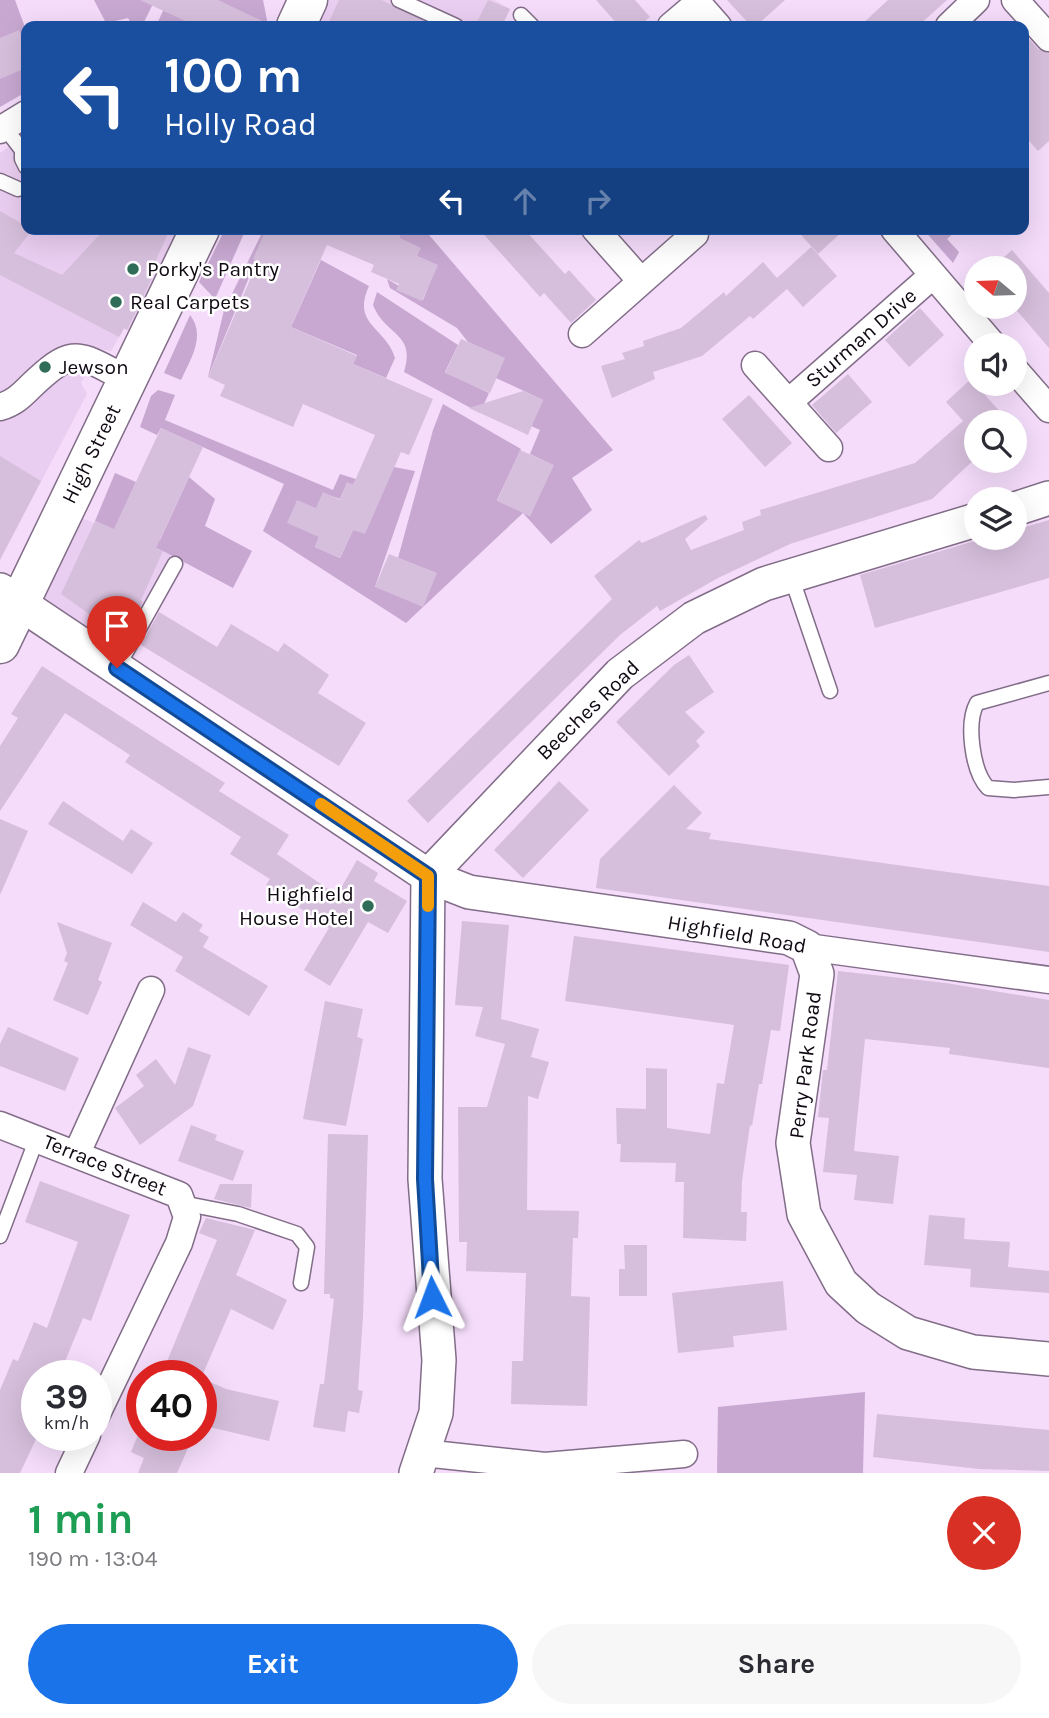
<!DOCTYPE html>
<html lang="en">
<head>
<meta charset="utf-8">
<style>
	body { margin:0; font-family:Karla,sans-serif; background:#f7f7f7; color:#2b2b33; height:100vh; display:flex; flex-direction:column; font-size:26px; white-space:nowrap }
	* { box-sizing:border-box; margin:0 }
	p { font-size:23px; color:#7c7c81 }
	.icon { flex:none; width:38px; height:38px; fill:none; stroke:currentColor; stroke-width:2; stroke-linecap:round; stroke-linejoin:round }
	.map { position:relative; height:1473px; overflow:hidden }
	.drawer { display:flex; flex-direction:column; background:#fff; flex:1 }
	.drawer>* { flex:none }
	.top-card { position:absolute; left:21px; top:21px; width:1008px; height:214px; border-radius:14px; box-shadow:0 7px 28px #0002; background:#1a4fa0; color:#fff; overflow:hidden }
	.needle { width:46px; rotate:289deg }
	.fabs { position:absolute; left:964px; top:256px; display:grid; gap:14px }
	.fabs a { display:grid; place-items:center; width:63px; height:63px; border-radius:50%; background:#fff; box-shadow:0 7px 28px #0002; font-size:35px }
	.speed { position:absolute; left:21px; top:1360px; display:flex; gap:14px; font-size:35px; font-weight:700; text-align:center }
	.speed>* { display:grid; place-content:center; width:91px; height:91px; border-radius:50%; background:#fff; box-shadow:0 7px 28px #0002; line-height:1 }
	.speed small { font-size:18px; font-weight:400 }
	.speed .limit { border:10px solid #d22; background:#fff; color:#111 }
	.pin { position:absolute; display:grid; place-items:center; width:60px; height:60px; color:#fff; margin:-72px -30px; border-radius:50% 50% 50% 0; rotate:-45deg; box-shadow:0 0 7px #0007 }
	.pin .icon { rotate:45deg }
	.me { position:absolute; width:77px; margin:-38px; rotate:357deg; stroke-linejoin:round; filter:drop-shadow(0 0 5px #0008) }
	.turn { display:flex; align-items:center; gap:24px; height:147px; padding:0 28px; font-size:32px }
	.turn .icon { width:91px; height:91px; stroke-width:2.5 }
	.turn b { display:block; font-size:49px; line-height:60px }
	.lanes { display:flex; align-items:center; height:66px; padding:0 28px; background:#0003; justify-content:center; gap:35px; direction:ltr }
	.lanes .off { opacity:.35 }
	.round { display:grid; place-items:center; flex:none; width:74px; height:74px; border-radius:37px; background:#f7f7f7 }
	.overview { display:flex; align-items:center; justify-content:space-between; height:119px; padding:0 28px }
	h1 { font-size:42px; font-weight:700; line-height:52px; color:#1e9e55 }
	.action { display:flex; gap:14px; margin-top:auto; padding:14px 28px }
	.action a { flex:1; height:80px; border-radius:42px; background:#1a73e8; color:#fff; font-size:28px; font-weight:700; line-height:80px; text-align:center }
	.action a+a { background:#f7f7f7; color:#2b2b33 }
	.map>svg:first-child { display:block }
</style>
</head>
<body>
<div class="map">
<svg width="1049" height="1473" viewBox="0 0 1049 1473">
	<rect width="100%" height="100%" fill="#f4dcfa"/>
	<path fill="#eacef1" d="M 308,0 L 494,0 L 510,9 L 502,26 L 296,26 Z
		M 26,135 L 26,229 L 200,229 L 130,331 L 124,329 L 111,351 L 99,349 L 81,383 L 87,394 L 11,539 L 5,536 L 0,544 L 0,153 Z
		M 64,511 L 187,560 L 123,672 L 19,602 Z"/>
	<path fill="#c8a8d1" d="M 0,0 L 15,0 L 26,30 L 26,92 L 0,107 Z
		M 94,0 L 155,0 L 142,26 L 133,26 L 128,18 L 106,23 Z
		M 168,0 L 263,0 L 267,20 L 265,26 L 156,26 Z
		M 225,229 L 246,229 L 215,299 L 199,282 Z
		M 264,229 L 269,229 L 208,377 L 224,310 Z
		M 403,229 L 424,229 L 613,450 L 572,478 L 592,510 L 551,544 L 523,513 L 406,623 L 263,531 L 284,484 L 161,428 L 157,435 L 140,427 L 151,396 L 158,390 L 175,395 L 165,420 L 333,490 L 340,474 L 356,479 L 353,485 L 347,483 L 340,499 L 323,493 L 319,537 L 315,547 L 340,558 L 353,530 L 394,467 L 415,471 L 375,587 L 436,573 L 398,558 L 433,430 L 443,404 L 521,449 L 497,500 L 530,516 L 553,465 L 530,454 L 540,430 L 531,426 L 543,400 L 496,378 L 504,358 L 468,342 L 457,328 L 390,288 L 387,279 L 423,300 L 437,265 L 417,256 L 420,248 L 399,238 Z
		M 923,229 L 958,229 L 947,239 L 959,252 L 953,263 Z
		M 321,260 L 369,286 C 351,325 386,327 395,358 L 386,378 L 353,364 L 357,355 L 291,327 Z
		M 377,292 L 458,345 L 445,372 L 489,393 L 480,413 L 404,372 C 416,332 386,337 373,305 Z
		M 190,315 C 206,336 191,358 181,380 L 164,373 Z
		M 115,473 L 136,482 L 118,521 L 160,540 L 189,477 L 215,499 L 205,526 L 252,551 L 233,588 L 163,551 L 95,521 Z
		M 865,1392 L 863,1473 L 717,1473 L 718,1407 Z"/>
	<path fill="#d6bfdc" d="M 140,0 L 218,0 L 273,26 L 196,26 Z
		M 339,0 L 382,0 L 433,26 L 327,26 Z
		M 488,0 L 510,9 L 502,26 L 475,26 Z
		M 596,0 L 635,0 L 650,17 L 639,26 L 619,26 Z
		M 727,0 L 785,0 L 756,26 L 751,26 Z
		M 888,0 L 947,0 L 918,26 L 860,26 Z
		M 19,30 L 26,49 L 26,68 L 0,79 L 0,38 Z
		M 1024,33 L 1038,49 L 1049,53 L 1049,141 L 1038,151 L 1024,135 Z
		M 0,211 L 26,226 L 26,229 L 33,229 L 14,253 L 62,275 L 105,229 L 170,229 L 153,267 L 152,278 L 127,330 L 124,328 L 119,337 L 0,275 Z
		M 266,229 L 403,229 L 399,238 L 421,248 L 417,256 L 438,265 L 422,301 L 396,290 L 399,284 L 371,272 L 374,265 L 327,245 L 291,327 L 357,356 L 353,364 L 433,399 L 409,455 L 401,452 L 365,534 L 353,530 L 340,558 L 315,547 L 319,537 L 287,523 L 297,500 L 316,508 L 323,492 L 340,500 L 347,482 L 353,485 L 375,435 L 303,404 L 293,427 L 220,396 L 225,385 L 208,377 L 258,261 L 253,259 Z
		M 479,229 L 524,229 L 565,274 L 569,270 L 596,300 L 571,323 L 544,293 L 540,297 Z
		M 796,229 L 845,229 L 818,254 Z
		M 811,247 L 837,276 L 803,307 L 787,289 L 753,319 L 750,316 L 702,356 L 653,372 L 655,379 L 612,398 L 601,366 L 625,359 L 622,353 L 644,346 L 643,341 L 681,328 L 724,292 L 726,296 L 763,262 L 777,278 Z
		M 1012,250 L 1049,293 L 1049,348 L 1013,306 L 1015,268 L 992,268 Z
		M 920,308 L 944,335 L 909,367 L 885,340 Z
		M 461,339 L 505,358 L 490,393 L 445,373 Z
		M 848,374 L 872,402 L 836,433 L 812,405 Z
		M 971,379 L 1009,422 L 976,422 L 976,458 L 932,499 L 790,544 L 718,578 L 660,611 L 657,606 L 620,635 L 428,823 L 407,801 L 612,599 L 594,576 L 639,540 L 642,543 L 705,515 L 708,519 L 685,539 L 691,550 L 744,530 L 742,522 L 761,515 L 760,510 L 915,463 L 963,421 L 946,402 Z
		M 523,391 L 543,400 L 528,435 L 469,408 Z
		M 749,395 L 792,443 L 765,467 L 722,419 Z
		M 161,428 L 203,447 L 156,548 L 163,551 L 141,600 L 143,602 L 125,635 L 108,625 L 107,627 L 61,594 L 95,521 L 114,529 Z
		M 520,450 L 554,465 L 530,516 L 497,501 Z
		M 0,456 L 41,481 L 0,560 Z
		M 1049,520 L 1049,578 L 875,628 L 860,575 L 988,537 L 1015,537 L 1015,530 Z
		M 389,554 L 437,573 L 423,607 L 375,587 Z
		M 159,612 L 217,647 L 231,624 L 278,652 L 284,643 L 329,675 L 318,693 L 366,723 L 339,766 L 141,645 Z
		M 689,655 L 714,692 L 685,712 L 705,732 L 696,741 L 700,746 L 669,776 L 616,722 L 674,665 Z
		M 42,666 L 225,783 L 219,791 L 289,835 L 277,854 L 337,895 L 357,860 L 378,873 L 374,881 L 407,901 L 388,933 L 368,922 L 330,986 L 304,970 L 329,928 L 266,885 L 270,879 L 230,854 L 241,837 L 125,762 L 130,755 L 65,713 L 0,811 L 0,746 L 18,718 L 11,714 Z
		M 559,781 L 589,810 L 523,878 L 494,850 Z
		M 674,785 L 702,813 L 686,829 L 711,833 L 709,839 L 1049,886 L 1049,952 L 596,888 L 600,859 Z
		M 63,801 L 123,841 L 131,829 L 153,843 L 132,874 L 48,824 Z
		M 0,819 L 28,831 L 0,895 Z
		M 143,902 L 176,922 L 183,912 L 203,925 L 199,931 L 209,937 L 203,947 L 268,986 L 249,1016 L 175,971 L 183,957 L 130,925 Z
		M 462,921 L 509,925 L 501,1019 L 539,1029 L 531,1057 L 549,1062 L 538,1099 L 528,1096 L 527,1210 L 579,1211 L 578,1238 L 573,1238 L 571,1296 L 590,1297 L 587,1406 L 511,1404 L 512,1361 L 523,1361 L 526,1273 L 466,1271 L 467,1242 L 459,1242 L 458,1107 L 487,1107 L 505,1044 L 475,1036 L 483,1007 L 455,1005 Z
		M 57,922 L 112,943 L 98,980 L 102,982 L 88,1015 L 53,1000 L 68,963 L 64,961 L 67,953 Z
		M 574,936 L 789,965 L 780,1031 L 771,1030 L 762,1084 L 759,1084 L 752,1126 L 750,1125 L 742,1181 L 741,1212 L 747,1212 L 746,1241 L 683,1238 L 684,1182 L 675,1182 L 676,1163 L 620,1162 L 621,1144 L 617,1144 L 616,1108 L 646,1109 L 646,1068 L 667,1069 L 667,1128 L 710,1134 L 717,1083 L 724,1084 L 734,1025 L 565,1001 Z
		M 838,971 L 946,983 L 1049,1000 L 1049,1068 L 949,1054 L 950,1048 L 865,1039 L 854,1151 L 899,1156 L 893,1204 L 854,1200 L 857,1175 L 823,1172 L 829,1118 L 818,1117 L 823,1070 L 827,1070 Z
		M 325,1001 L 363,1009 L 357,1037 L 363,1039 L 346,1126 L 303,1119 Z
		M 8,1027 L 79,1058 L 65,1091 L 0,1066 L 0,1044 Z
		M 188,1047 L 211,1055 L 193,1106 L 140,1145 L 115,1108 L 144,1086 L 136,1075 L 156,1059 L 175,1085 Z
		M 191,1125 L 217,1135 L 215,1140 L 244,1151 L 233,1181 L 178,1161 Z
		M 328,1134 L 368,1135 L 363,1317 L 358,1390 L 363,1391 L 359,1413 L 348,1411 L 345,1432 L 313,1427 L 320,1384 L 324,1384 L 334,1299 L 330,1298 L 330,1294 L 324,1294 Z
		M 40,1181 L 130,1215 L 91,1321 L 83,1318 L 61,1371 L 49,1366 L 44,1376 L 37,1376 L 37,1437 L 20,1473 L 0,1473 L 0,1390 L 13,1359 L 18,1361 L 34,1322 L 47,1328 L 78,1242 L 25,1222 Z
		M 220,1184 L 252,1184 L 251,1208 L 214,1199 Z
		M 929,1215 L 965,1218 L 964,1239 L 1010,1242 L 1008,1267 L 1049,1271 L 1049,1293 L 970,1287 L 971,1269 L 924,1265 Z
		M 206,1218 L 255,1230 L 236,1275 L 287,1300 L 273,1330 L 231,1309 L 202,1376 L 161,1376 L 217,1240 L 199,1233 Z
		M 624,1245 L 647,1245 L 647,1296 L 619,1296 L 619,1269 L 625,1269 Z
		M 783,1281 L 787,1330 L 733,1336 L 734,1347 L 678,1353 L 672,1293 Z
		M 201,1378 L 226,1389 L 279,1401 L 269,1441 L 201,1425 Z
		M 877,1414 L 1049,1430 L 1049,1471 L 979,1469 L 873,1457 Z
		M 138,1435 L 194,1435 L 177,1473 L 138,1473 L 144,1458 L 131,1452 Z"/>
	<g fill="none" stroke-linecap="round" stroke-linejoin="round">
		<g stroke="#826d88" stroke-width="17">
			<path id="service" d="M 399,0 L 456,26
				M 521,15 L 532,26
				M 5,128 L 22,150 L 22,159 L 26,167
				M 0,181 L 18,189
				M 791,576 L 830,691
				M 117,668 L 175,564
				M 1049,683 L 977,703 C 966,723 972,771 988,788 L 1014,790 L 1049,787
				M 182,1203 L 238,1214 L 297,1234 L 307,1247 L 301,1283
				M 0,1236 L 37,1138"/>
		</g>
		<g stroke="#826d88" stroke-width="29">
			<path id="minor" d="M 695,0 L 718,26
				M 1015,0 L 1049,38
				M 671,26 L 698,3
				M 949,26 L 976,0
				M 0,130 L 26,114
				M 595,229 L 641,281
				M 894,229 L 993,345
				M 582,334 L 695,234
				M 755,365 L 829,448
				M 1015,370 L 1049,409
				M 790,401 L 933,275
				M 0,407 C 14,403 21,396 31,386 C 75,344 77,354 127,379
				M 807,947 L 1049,980
				M 0,1125 L 179,1195 L 187,1217 L 179,1243 L 96,1416
				M 77,1153 L 151,990
				M 423,1453 L 545,1466 L 684,1454
				M 69,1473 L 87,1435"/>
		</g>
		<g stroke="#826d88" stroke-width="36">
			<path id="tertiary" d="M 1015,509 L 1049,498
				M 0,590 L 428,876 L 469,892 L 789,938 L 807,947 L 817,974 L 793,1143 L 804,1214 L 841,1283 L 868,1308 L 908,1333 L 973,1352 L 1049,1359
				M 428,876 L 620,674 L 694,618 L 764,584 L 976,520
				M 416,1473 L 436,1413 L 439,1360 L 425,1179 L 428,876"/>
		</g>
		<g stroke="#826d88" stroke-width="41">
			<path id="primary" d="M 296,26 L 308,0
				M 0,644 L 200,229"/>
		</g>
		<use href="#service" stroke="#fff" stroke-width="14"/>
		<use href="#minor" stroke="#fff" stroke-width="26"/>
		<use href="#tertiary" stroke="#fff" stroke-width="33"/>
		<use href="#primary" stroke="#fff" stroke-width="38"/>
	</g>
	<g fill="none" stroke-linecap="round" stroke-linejoin="round">
		<g stroke="#114b97" stroke-width="18">
			<path id="route" d="M 117,668 L 428,876 L 425,1179 L 432,1297"/>
		</g>
		<use href="#route" stroke="#1a73e8" stroke-width="12"/>
		<path stroke="#f59e0b" stroke-width="12" d="M 321,804 L 428,876 L 428,906"/>
	</g>
	<g fill="#306d59" stroke="#fff" stroke-width="2.5">
		<circle cx="133" cy="269" r="7"/>
		<circle cx="116" cy="302" r="7"/>
		<circle cx="45" cy="367" r="7"/>
		<circle cx="368" cy="906" r="7"/>
	</g>
	<g text-anchor="middle" stroke-width="5" stroke-linejoin="round" paint-order="stroke">
		<g font-size="21" fill="#100812" stroke="#fff" text-anchor="start">
			<text x="147" y="276">Porky's Pantry</text>
			<text x="130" y="309">Real Carpets</text>
			<text x="59" y="374">Jewson</text>
			<text x="354" y="901" text-anchor="end">Highfield<tspan x="354" dy="24">House Hotel</tspan></text>
		</g>
		<g font-size="21" fill="#100812" stroke="#fff">
			<text transform="translate(861 338) rotate(-41)" y="7">Sturman Drive</text>
			<text transform="translate(91 454) rotate(-64)" y="7">High Street</text>
			<text transform="translate(588 710) rotate(-44)" y="7">Beeches Road</text>
			<text transform="translate(737 934) rotate(10)" y="7">Highfield Road</text>
			<text transform="translate(805 1065) rotate(-83)" y="7">Perry Park Road</text>
			<text transform="translate(105 1165) rotate(22)" y="7">Terrace Street</text>
		</g>
	</g>
</svg>
<div class="fabs">
<a><svg class="needle" viewBox="-14 -14 28 28"><path d="M0-13l5 13h-10z" fill="#e53935"/><path d="M0 13l5-13h-10z" fill="#7c7c81"/></svg></a>
<a><svg class="icon" aria-label="sound" viewBox="0 0 24 24"><path d="M4 9h4l5-4v14l-5-4H4zM17 9q2 3 0 6"/></svg></a>
<a><svg class="icon" aria-label="search" viewBox="0 0 24 24"><circle cx="10" cy="10" r="6"/><path d="M15 15l6 6"/></svg></a>
<a><svg class="icon" aria-label="layers" viewBox="0 0 24 24"><path d="M12 4l9 5-9 5-9-5zM3 14l9 5 9-5"/></svg></a>
</div>
<div class="speed"><div>39<small>km/h</small></div><div class="limit">40</div></div>
<div class="pin" style="left:117px;top:668px;background:#d93025"><svg class="icon" aria-label="arrive" viewBox="0 0 24 24"><path d="M6 21V4h12l-3 4 3 4H6"/></svg></div>
<svg class="me" style="left:432px;top:1297px" viewBox="-20 -20 40 40"><path d="M0-17L14 15 0 8-14 15z" fill="#1a73e8" stroke="#fff" stroke-width="4"/></svg>
<div class="top-card">
<div class="turn"><svg class="icon" aria-label="left" viewBox="0 0 24 24"><path d="M17 20v-9H6M10 6l-5 5 5 5"/></svg><div><b>100 m</b>Holly Road</div></div>
<div class="lanes"><svg class="icon" aria-label="left" viewBox="0 0 24 24"><path d="M17 20v-9H6M10 6l-5 5 5 5"/></svg><svg class="icon off" aria-label="ahead" viewBox="0 0 24 24"><path d="M12 20V5M6 11l6-6 6 6"/></svg><svg class="icon off" aria-label="right" viewBox="0 0 24 24"><path d="M7 20v-9h11M14 6l5 5-5 5"/></svg></div>
</div>
</div>
<section class="drawer">
<div class="overview"><div><h1>1 min</h1><p>190 m · 13:04</p></div><a class="round" style="background:#d93025;color:#fff"><svg class="icon" aria-label="close" viewBox="0 0 24 24"><path d="M6 6l12 12M18 6L6 18"/></svg></a></div>
<div class="action"><a>Exit</a><a>Share</a></div>
</section>
</body>
</html>
